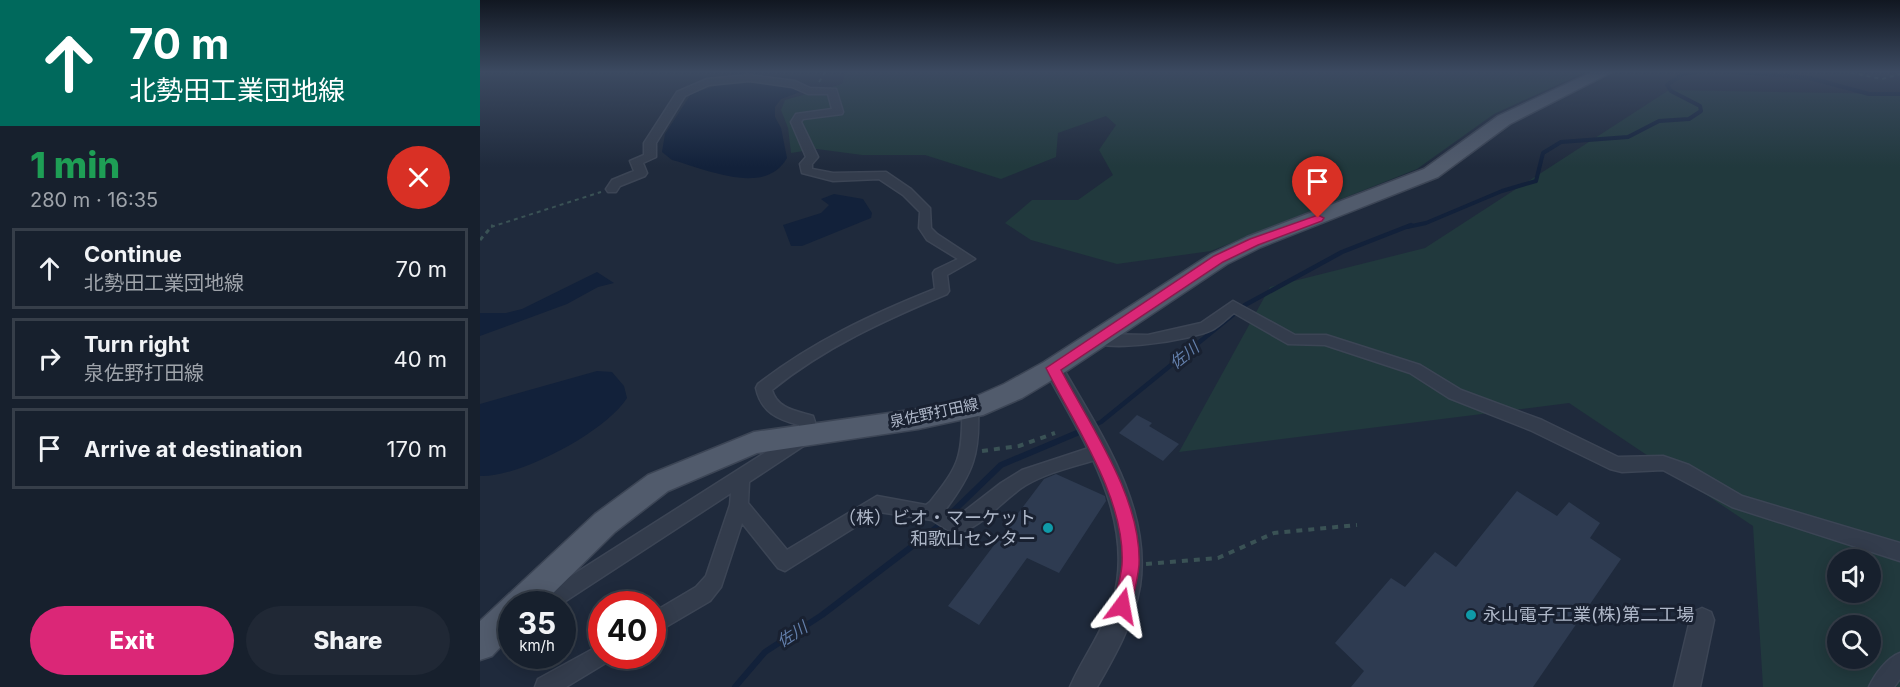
<!DOCTYPE html>
<html lang="en">
<head>
<meta charset="utf-8">
<style>
	body { margin:0; font-family:Inter,"Noto Sans JP",sans-serif; background:#202835; color:#f1f3f6; height:100vh; display:flex; flex-direction:column; font-size:22px; white-space:nowrap }
	* { box-sizing:border-box; margin:0 }
	p { font-size:20px; color:#9ea3aa }
	.icon { flex:none; width:33px; height:33px; fill:none; stroke:currentColor; stroke-width:2; stroke-linecap:round; stroke-linejoin:round }
	.map { position:relative; flex:1; overflow:hidden }
	.details { display:flex; flex-direction:column; background:#17202d; width:480px }
	.details>* { flex:none }
	.top-card { background:#00695c; color:#fff; overflow:hidden }
	.controls { position:absolute; left:1347px; top:549px; display:grid; gap:12px }
	.controls a { display:grid; place-items:center; width:54px; height:54px; border-radius:50%; background:#17202d; box-shadow:0 3px 15px #0003,0 0 0 2px #363e49; font-size:30px }
	.speed { position:absolute; left:18px; top:591px; display:flex; gap:12px; font-size:30px; font-weight:700; text-align:center }
	.speed>* { display:grid; place-content:center; width:78px; height:78px; border-radius:50%; background:#17202d; box-shadow:0 3px 15px #0003,0 0 0 2px #363e49; line-height:1 }
	.speed small { font-size:15px; font-weight:400 }
	.speed .limit { border:9px solid #d22; background:#fff; color:#111 }
	.pin { position:absolute; display:grid; place-items:center; width:51px; height:51px; color:#fff; margin:-62px -26px; border-radius:50% 50% 50% 0; rotate:-45deg; box-shadow:0 0 6px #0007 }
	.pin .icon { rotate:45deg }
	.me { position:absolute; width:66px; margin:-33px; rotate:13deg; stroke-linejoin:round; filter:drop-shadow(0 0 4px #0008) }
	.turn { display:flex; align-items:center; gap:21px; height:126px; padding:0 30px; font-size:27px }
	.turn .icon { width:78px; height:78px; stroke-width:2.5 }
	.turn b { display:block; font-size:42px; line-height:51px }
	.round { display:grid; place-items:center; flex:none; width:63px; height:63px; border-radius:32px; background:#202835 }
	.overview { display:flex; align-items:center; justify-content:space-between; height:102px; padding:0 30px }
	h1 { font-size:36px; font-weight:800; line-height:45px; color:#1e9e55 }
	.primary-button { display:flex; gap:12px; margin-top:auto; padding:12px 30px }
	.primary-button a { flex:1; height:69px; border-radius:36px; background:#db2777; color:#fff; font-size:24px; font-weight:800; line-height:69px; text-align:center }
	.primary-button a+a { background:#202835; color:#f1f3f6 }
	ul { padding:0; list-style:none }
	li { display:flex; align-items:center; gap:18px; height:81px; margin:0 12px 9px; padding:0 18px; border:3px solid #363e49; border-radius:0px }
	li div { flex:1 }
	li b { display:block; font-size:22px }
	li em { font-style:normal }
	main { display:flex; flex:1; min-height:0 }
	.map>svg:first-child { display:block }
</style>
</head>
<body>
<main>
<section class="details">
<div class="top-card">
<div class="turn"><svg class="icon" aria-label="ahead" viewBox="0 0 24 24"><path d="M12 20V5M6 11l6-6 6 6"/></svg><div><b>70 m</b>北勢田工業団地線</div></div>
</div>
<div class="overview"><div><h1>1 min</h1><p>280 m · 16:35</p></div><a class="round" style="background:#d93025;color:#fff"><svg class="icon" aria-label="close" viewBox="0 0 24 24"><path d="M6 6l12 12M18 6L6 18"/></svg></a></div>
<ul>
<li><svg class="icon" aria-label="ahead" viewBox="0 0 24 24"><path d="M12 20V5M6 11l6-6 6 6"/></svg><div><b>Continue</b><p>北勢田工業団地線</p></div><em>70 m</em></li>
<li><svg class="icon" aria-label="right" viewBox="0 0 24 24"><path d="M7 20v-9h11M14 6l5 5-5 5"/></svg><div><b>Turn right</b><p>泉佐野打田線</p></div><em>40 m</em></li>
<li><svg class="icon" aria-label="arrive" viewBox="0 0 24 24"><path d="M6 21V4h12l-3 4 3 4H6"/></svg><div><b>Arrive at destination</b></div><em>170 m</em></li>
</ul>
<div class="primary-button"><a>Exit</a><a>Share</a></div>
</section>
<div class="map">
<svg width="1420" height="687" viewBox="0 0 1420 687">
	<rect width="100%" height="100%" fill="#1f2a3c"/>
	<path fill="#21393d" fill-rule="evenodd" d="M 366,71 L 1108,71 L 1014,114 L 937,169 L 731,251 L 637,264 L 551,240 L 525,223 L 552,200 L 598,200 L 633,175 L 619,150 L 636,125 L 626,116 L 578,133 L 576,157 L 521,179 L 445,155 L 382,155 L 337,149 L 311,153 L 308,128 L 301,110 L 305,100 L 362,84 Z
		M 1189,90 L 1420,94 L 1420,687 L 1283,687 L 1273,526 L 1089,403 L 699,452 L 790,287 L 945,248 ZM 1358,560 L 1390,560 L 1390,592 L 1358,592 ZM 1358,626 L 1390,626 L 1390,658 L 1358,658 Z"/>
	<path fill="#12213a" d="M 272,81 L 311,87 L 320,92 L 301,99 L 295,107 L 295,117 L 301,128 L 307,158 C 285,197 226,169 192,160 L 182,152 L 185,134 L 211,94 L 240,84 Z
		M 354,194 L 383,199 L 392,213 L 391,218 L 322,246 L 311,246 L 303,225 L 341,213 L 349,205 L 341,199 Z
		M 117,272 L 134,283 L 118,287 L 87,304 L 0,336 L 0,313 L 26,313 L 42,309 Z
		M 117,371 L 132,372 L 144,386 L 147,398 C 127,431 39,478 0,476 L 0,404 Z"/>
	<g fill="none" stroke-linecap="round" stroke-linejoin="round">
		<path stroke="#12213a" stroke-width="4" d="M 1246,71 L 1330,78 L 1389,94 L 1420,94
			M 927,227 L 946,223 L 1022,191 L 1056,181 L 1063,153 L 1081,142 L 1148,137 L 1179,121 L 1209,119 L 1221,111 L 1220,106 L 1191,91 L 1187,85 L 1203,74 L 1222,71"/>
		<path stroke="#12213a" stroke-width="4.5" d="M 612,426 L 621,422 L 765,305 L 862,252 L 931,225"/>
		<path stroke="#12213a" stroke-width="6" d="M 255,687 L 285,652 L 342,615 L 456,528 L 521,465 L 604,430"/>
	</g>
	<path fill="#2e3b51" d="M 657,415 L 672,423 L 669,426 L 699,444 L 683,461 L 639,433 Z
		M 576,474 L 625,496 L 626,501 L 579,573 L 547,558 L 499,625 L 468,606 L 564,479 Z
		M 1037,491 L 1077,516 L 1089,502 L 1120,523 L 1110,538 L 1141,559 L 1053,687 L 871,687 L 884,671 L 855,643 L 911,578 L 925,587 L 955,552 L 976,567 Z"/>
	<g fill="none" stroke-linecap="round" stroke-linejoin="round">
		<g stroke="#3c4555" stroke-width="3">
			<path id="minor" d="M 269,75 L 315,81 L 330,88 L 356,89 L 363,112 L 362,114 L 323,119 L 321,122 L 338,157 L 332,164 L 332,169 L 353,173 L 406,172 L 431,189 L 450,208 L 451,228 L 457,234 L 495,259 L 467,275 L 469,291 L 467,294 C 405,320 345,347 292,390 C 297,409 317,411 333,416 C 336,423 337,432 334,439 L 269,482 L 268,503 L 307,550 L 397,496 L 446,505 L 450,502 C 479,466 483,456 482,409 L 484,405 L 496,405 L 498,409 C 500,454 493,473 466,509 L 477,517 L 521,483 L 542,470 L 618,445 L 624,447 L 627,452 L 624,457 C 598,466 570,471 546,485 C 521,500 504,528 474,534 L 452,520 L 399,512 L 305,571 L 298,568 L 262,523 L 241,587 L 230,601 L 172,635 L 172,613 L 216,587 L 226,576 L 250,505 L 251,493 L 81,604 L 55,604 L 58,597 L 319,431 L 319,425 C 297,419 281,412 276,388 L 278,384 C 332,342 392,314 455,289 L 453,273 L 455,270 L 478,259 L 447,240 L 439,228 L 440,212 L 423,195 L 399,179 L 353,181 L 322,173 L 320,164 L 326,157 L 311,122 L 316,114 L 352,109 L 348,94 L 328,94 L 312,87 L 269,81 L 229,85 L 205,96 L 176,143 L 176,157 L 163,163 L 167,173 L 165,176 L 140,186 L 136,192 L 128,192 L 126,189 L 132,180 L 154,171 L 150,161 L 164,155 L 164,143 L 197,92 L 227,79 Z
				M 753,301 L 815,335 L 846,335 L 940,365 L 981,390 L 1062,420 L 1138,457 L 1183,456 L 1209,465 L 1262,496 L 1420,543 L 1420,561 L 1252,507 L 1183,470 L 1142,472 L 1130,469 L 1050,430 L 969,398 L 930,373 L 845,345 L 808,344 L 754,313 C 747,318 740,326 732,330 C 715,339 621,355 611,339 L 618,334 L 668,335 L 721,323 Z
				M 122,644 L 122,656 L 132,656 L 129,661 L 86,687 L 55,687 L 58,679 Z
				M 1420,653 L 1420,679 L 1414,687 L 1389,687 C 1395,674 1407,658 1420,653 Z"/>
		</g>
		<g stroke="#3c4555" stroke-width="3">
			<path id="tertiary" d="M 573,361 L 580,363 C 618,430 672,505 660,586 C 654,622 635,656 617,687 L 590,687 C 603,657 623,632 633,600 C 657,518 601,437 564,368 L 566,363 Z
				M 1222,608 L 1231,612 L 1234,620 L 1220,687 L 1194,687 L 1210,620 L 1213,612 Z"/>
		</g>
		<g stroke="#3c4555" stroke-width="3">
			<path id="primary" d="M 1114,71 L 1134,71 L 1030,124 L 958,177 L 781,247 L 747,264 L 582,374 L 542,398 L 503,415 L 438,429 L 277,453 L 188,491 L 135,532 L 62,604 L 32,604 L 32,635 L 12,656 L 0,660 L 0,621 L 115,514 L 168,475 L 274,432 L 438,409 L 490,399 L 524,384 L 564,362 L 731,254 L 767,237 L 944,169 L 1018,116 Z"/>
		</g>
		<path stroke="#3a5255" stroke-width="2" stroke-dasharray="4 4" stroke-linecap="butt" d="M 146,71 L 181,71
			M 1363,71 L 1402,79 L 1420,74
			M 339,82 L 346,71
			M 11,227 L 121,192"/>
		<path stroke="#3a5255" stroke-width="3" stroke-dasharray="4.5 4.5" stroke-linecap="butt" d="M 0,240 L 13,225"/>
		<path stroke="#3a5255" stroke-width="4" stroke-dasharray="6 6" stroke-linecap="butt" d="M 502,451 L 539,446 L 575,433
			M 666,564 L 738,558 L 794,533 L 877,525"/>
		<use href="#minor" fill="#333c4c" fill-rule="evenodd"/>
		<use href="#tertiary" fill="#333c4c" fill-rule="evenodd"/>
		<use href="#primary" fill="#515b6c" fill-rule="evenodd"/>
	</g>
	<linearGradient id="sky" x2="0" y2="1"><stop stop-color="#111721"/><stop offset="0.43" stop-color="#3c4a61"/><stop offset="1" stop-color="#3c4a61" stop-opacity="0"/></linearGradient>
	<rect width="1420" height="167" fill="url(#sky)"/>
	<path fill="#db2777" stroke="#8e194d" stroke-width="1.5" d="M 838,215 L 844,218 L 842,221 L 778,245 L 743,262 L 581,370 C 611,427 662,499 659,565 C 658,578 654,593 651,606 L 648,612 L 642,614 L 635,612 L 633,606 C 636,593 641,578 642,565 C 646,499 595,426 566,368 L 734,256 L 770,239 Z"/>
	<g fill="#0f9aa8" stroke="#192131" stroke-width="2">
		<circle cx="568" cy="528" r="6"/>
		<circle cx="991" cy="615" r="6"/>
	</g>
	<g text-anchor="middle" stroke-width="6" stroke-linejoin="round" paint-order="stroke">
		<g font-size="15" fill="#aeb7c8" stroke="#192131">
			<text transform="translate(454 413) rotate(-12)" y="5">泉佐野打田線</text>
		</g>
		<g font-size="16" font-style="italic" fill="#637fab" stroke="#192131">
			<text transform="translate(704 355) rotate(-39)" y="6">佐川</text>
			<text transform="translate(312 634) rotate(-33)" y="6">佐川</text>
		</g>
		<g font-size="18" fill="#aeb7c8" stroke="#192131" text-anchor="end">
			<text x="556" y="524">（株）ビオ・マーケット<tspan x="556" dy="21">和歌山センター</tspan></text>
			<text x="1003" y="621" text-anchor="start">永山電子工業(株)第二工場</text>
		</g>
	</g>
</svg>
<div class="controls">
<a><svg class="icon" aria-label="sound" viewBox="0 0 24 24"><path d="M4 9h4l5-4v14l-5-4H4zM17 9q2 3 0 6"/></svg></a>
<a><svg class="icon" aria-label="search" viewBox="0 0 24 24"><circle cx="10" cy="10" r="6"/><path d="M15 15l6 6"/></svg></a>
</div>
<div class="speed"><div>35<small>km/h</small></div><div class="limit">40</div></div>
<div class="pin" style="left:838px;top:218px;background:#d93025"><svg class="icon" aria-label="arrive" viewBox="0 0 24 24"><path d="M6 21V4h12l-3 4 3 4H6"/></svg></div>
<svg class="me" style="left:642px;top:606px" viewBox="-20 -20 40 40"><path d="M0-17L14 15 0 8-14 15z" fill="#db2777" stroke="#fff" stroke-width="4"/></svg>
</div>
</main>
</body>
</html>
